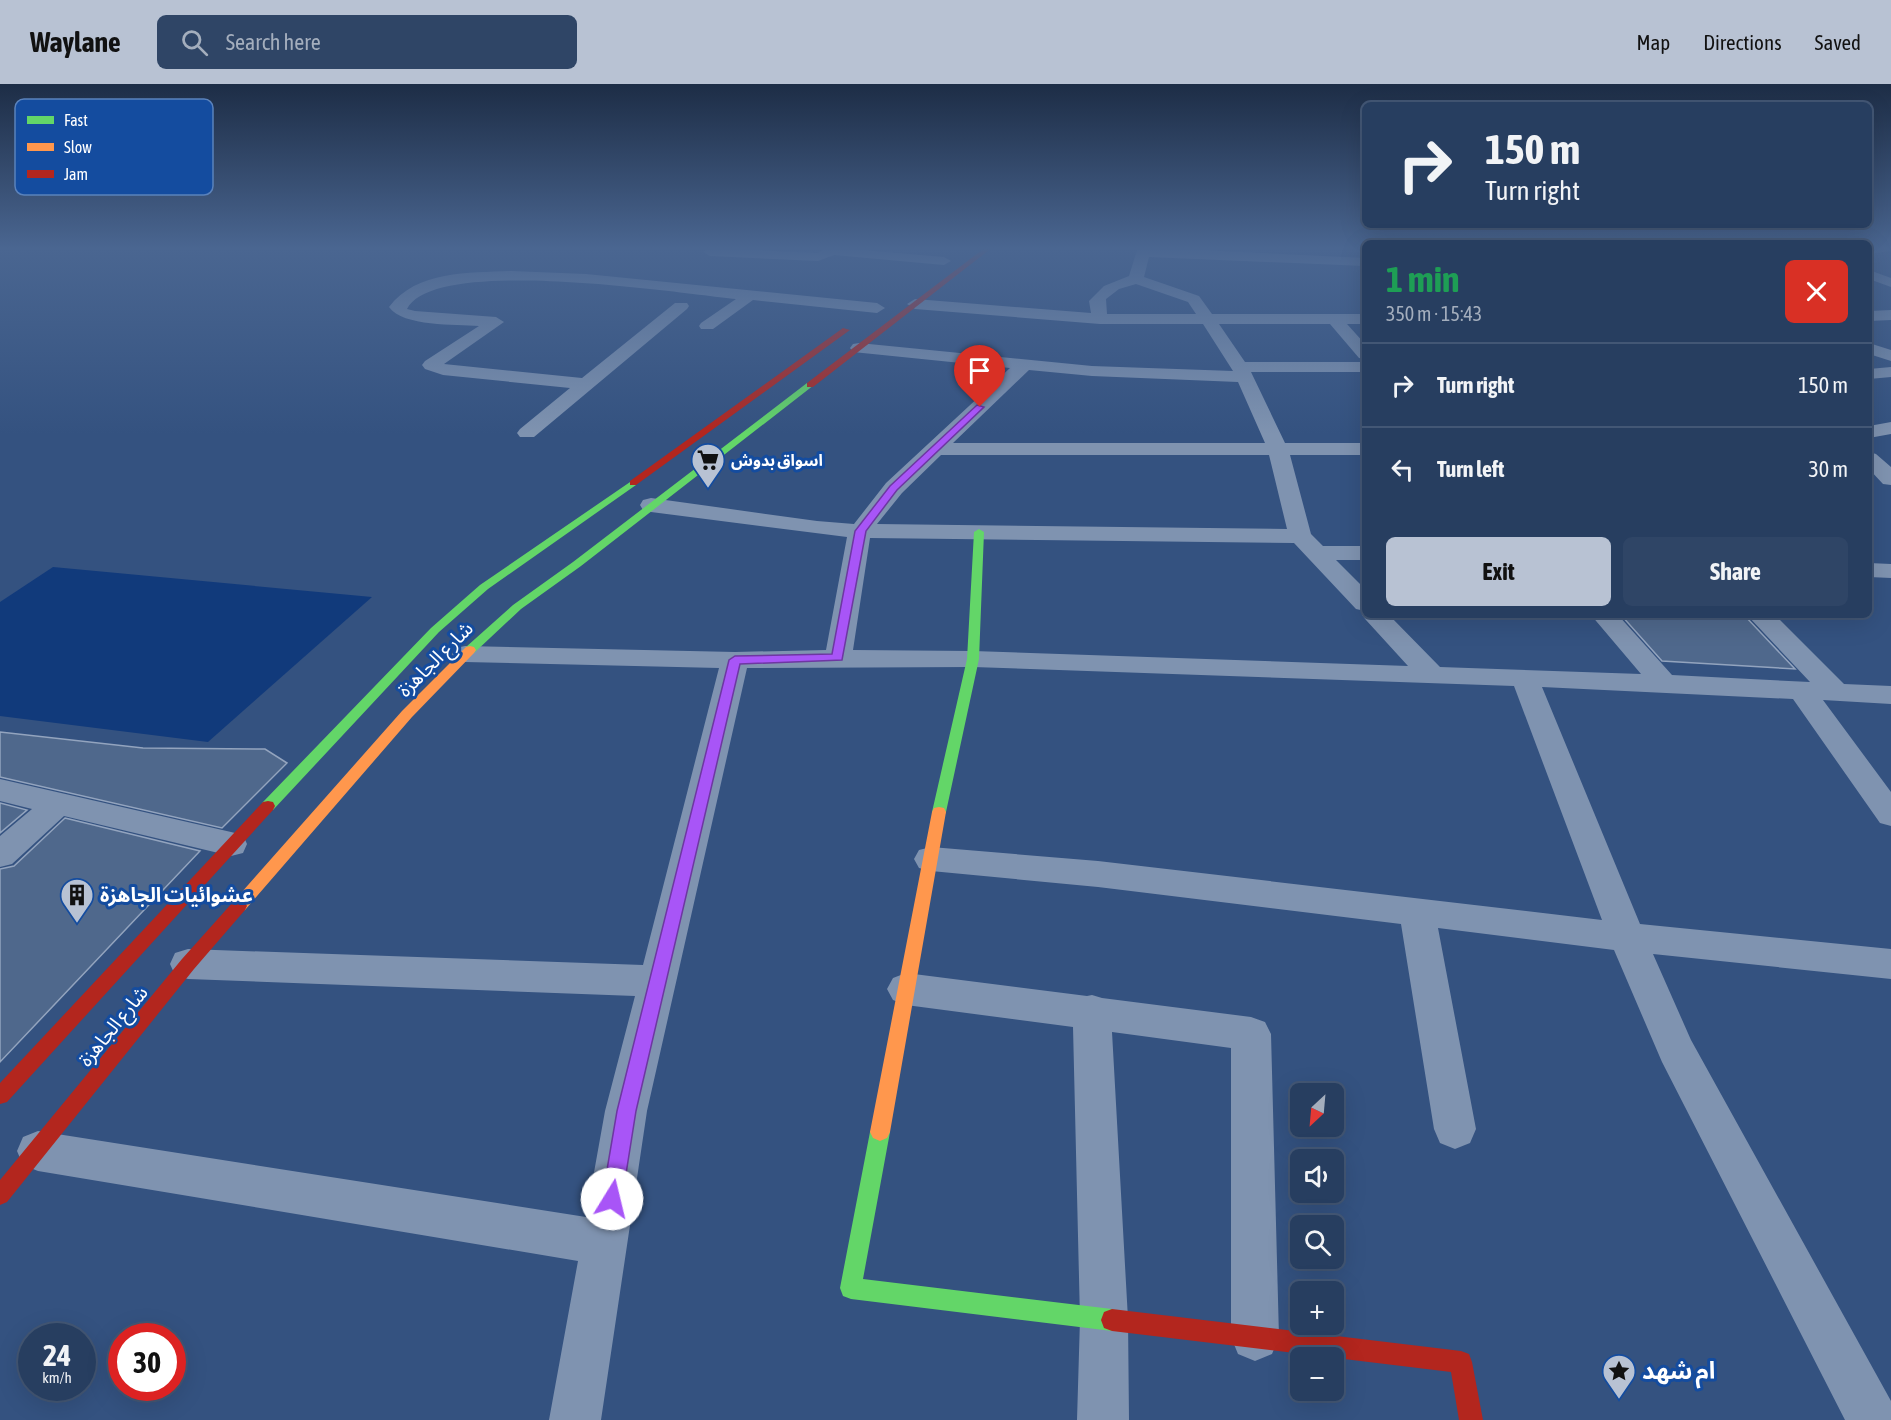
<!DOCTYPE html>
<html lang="en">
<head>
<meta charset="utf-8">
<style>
	body { margin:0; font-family:"Asap Condensed","Noto Sans Arabic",sans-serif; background:#2f4566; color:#f1f3f6; height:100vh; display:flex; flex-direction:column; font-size:22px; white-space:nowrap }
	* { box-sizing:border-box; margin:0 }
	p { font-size:20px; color:#a4aebd }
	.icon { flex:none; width:33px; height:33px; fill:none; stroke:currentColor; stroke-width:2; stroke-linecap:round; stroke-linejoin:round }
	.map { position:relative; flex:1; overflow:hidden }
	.side { position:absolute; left:1362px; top:156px; width:510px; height:378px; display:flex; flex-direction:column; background:#273e60; border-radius:9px; box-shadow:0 6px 24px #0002,0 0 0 2px #435775 }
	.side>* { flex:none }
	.guide { position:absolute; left:1362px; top:18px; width:510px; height:126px; border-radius:9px; box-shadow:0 6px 24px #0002,0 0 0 2px #435775; background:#273e60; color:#f1f3f6; overflow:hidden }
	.needle { width:39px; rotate:206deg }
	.fabs { position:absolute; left:1290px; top:999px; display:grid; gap:12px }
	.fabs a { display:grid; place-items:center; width:54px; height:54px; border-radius:9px; background:#273e60; box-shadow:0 6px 24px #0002,0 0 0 2px #435775; font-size:30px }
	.speed { position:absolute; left:18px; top:1239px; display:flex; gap:12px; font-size:30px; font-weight:700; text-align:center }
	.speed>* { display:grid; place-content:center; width:78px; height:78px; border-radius:50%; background:#273e60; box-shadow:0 6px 24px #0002,0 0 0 2px #435775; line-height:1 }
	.speed small { font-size:15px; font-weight:400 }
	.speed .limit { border:9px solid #d22; background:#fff; color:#111 }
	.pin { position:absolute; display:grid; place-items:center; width:51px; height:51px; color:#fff; margin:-62px -26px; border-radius:50% 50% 50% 0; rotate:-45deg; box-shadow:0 0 6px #0007 }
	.pin .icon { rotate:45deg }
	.me { position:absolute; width:66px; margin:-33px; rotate:9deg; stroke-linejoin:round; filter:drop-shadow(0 0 4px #0008) }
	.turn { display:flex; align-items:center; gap:21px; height:126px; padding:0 24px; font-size:27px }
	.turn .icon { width:78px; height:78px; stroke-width:2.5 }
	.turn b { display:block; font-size:42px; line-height:51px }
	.round { display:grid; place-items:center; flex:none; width:63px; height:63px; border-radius:9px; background:#2f4566 }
	.headline { display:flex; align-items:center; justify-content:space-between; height:102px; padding:0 24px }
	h1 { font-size:36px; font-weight:700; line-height:45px; color:#1e9e55 }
	.action { display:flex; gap:12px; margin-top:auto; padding:12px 24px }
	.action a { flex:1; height:69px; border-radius:9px; background:#b8c2d3; color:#111; font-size:24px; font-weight:700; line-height:69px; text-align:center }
	.action a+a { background:#2f4566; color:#f1f3f6 }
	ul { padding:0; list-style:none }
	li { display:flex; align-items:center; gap:18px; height:84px; padding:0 24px; border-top:2px solid #435775 }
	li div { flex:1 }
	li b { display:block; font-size:22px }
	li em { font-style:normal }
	header { display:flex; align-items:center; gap:36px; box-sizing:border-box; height:84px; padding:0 30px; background:#b8c2d3; color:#111 }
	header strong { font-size:28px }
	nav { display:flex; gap:33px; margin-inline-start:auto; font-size:21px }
	.search { width:420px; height:54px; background:#2f4566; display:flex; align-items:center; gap:15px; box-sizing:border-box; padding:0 21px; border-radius:9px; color:#a4aebd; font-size:22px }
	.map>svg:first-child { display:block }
</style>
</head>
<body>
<header>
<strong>Waylane</strong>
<div class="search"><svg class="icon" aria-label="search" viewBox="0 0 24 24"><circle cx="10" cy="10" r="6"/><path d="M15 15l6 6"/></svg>Search here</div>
<nav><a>Map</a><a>Directions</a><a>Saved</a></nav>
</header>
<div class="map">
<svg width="1891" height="1336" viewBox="0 0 1891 1336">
	<rect width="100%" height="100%" fill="#345280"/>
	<path fill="#113a7b" d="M 53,483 L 372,513 L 208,658 L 0,632 L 0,518 Z"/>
	<path fill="#4f688c" stroke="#93a4be" stroke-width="1.5" d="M 1621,531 L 1744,531 L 1795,585 L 1662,577 Z
		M 0,648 L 143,664 L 265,665 L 287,679 L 222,744 L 0,693 Z
		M 0,719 L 27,726 L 0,749 Z
		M 65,734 L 200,767 L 0,978 L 0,785 L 14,782 Z"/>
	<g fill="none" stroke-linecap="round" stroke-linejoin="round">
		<path fill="#7f93b0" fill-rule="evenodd" d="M 827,163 L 944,173 L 951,177 L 944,181 L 834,171 L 818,177 L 710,172 L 703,168 L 710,164 L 818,169 Z
			M 1138,163 L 1365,174 L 1365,182 L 1149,173 L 1144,193 L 1199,212 L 1212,230 L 1365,230 L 1365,240 L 1347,240 L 1365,260 L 1365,275 L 1359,274 L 1330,240 L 1219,240 L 1245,278 L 1365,278 L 1365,288 L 1251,288 L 1285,359 L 1365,359 L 1365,371 L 1290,371 L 1311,450 L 1323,462 L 1365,462 L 1365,476 L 1336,476 L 1365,505 L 1365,531 L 1389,531 L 1440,583 L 1641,590 L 1591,531 L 1618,531 L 1672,591 L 1810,598 L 1747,531 L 1775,531 L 1844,600 L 1891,602 L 1891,620 L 1823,616 L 1891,708 L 1891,742 L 1880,739 L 1793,615 L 1542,603 L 1640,840 L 1891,865 L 1891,895 L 1653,870 L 1691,956 L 1891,1317 L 1891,1336 L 1845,1336 L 1662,978 L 1614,866 L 1438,844 L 1476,1045 L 1470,1059 L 1455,1065 L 1440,1059 L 1434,1045 L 1401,840 L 1098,803 L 931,787 L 919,784 L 914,775 L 919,766 L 931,763 L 1098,777 L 1602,836 L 1514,602 L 973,583 L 747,584 L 647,1027 L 601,1336 L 549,1336 L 578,1177 L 38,1087 L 23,1081 L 17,1067 L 23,1053 L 38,1047 L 586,1133 L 605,1027 L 635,912 L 188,895 L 175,891 L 170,880 L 175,869 L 188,865 L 643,881 L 719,584 L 465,578 L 456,576 L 452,570 L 456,564 L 465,562 L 735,568 L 826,566 L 847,453 L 651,428 L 643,426 L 640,421 L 643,416 L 651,414 L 817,437 L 854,440 L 886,399 L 1010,284 L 853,268 L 850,264 L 853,260 L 859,259 L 1092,282 L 1233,287 L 1203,240 L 1100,240 L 915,225 L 907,220 L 915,215 L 1091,229 L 1089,217 L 1104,202 L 1129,192 ZM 1136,200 L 1188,218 L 1196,230 L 1107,230 L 1106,215 L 1119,205 ZM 1029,286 L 1092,292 L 1238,298 L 1265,359 L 953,359 ZM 941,371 L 1269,371 L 1287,445 L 877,440 L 902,409 ZM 870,454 L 1294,459 L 1356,525 L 1365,527 L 1362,531 L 1366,536 L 1408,582 L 973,567 L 853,566 Z
			M 1869,163 L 1891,163 L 1891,167 L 1869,170 Z
			M 1869,186 L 1891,194 L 1891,203 L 1869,195 Z
			M 511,187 L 586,190 L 877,219 L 885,224 L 877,229 L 753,216 L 713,245 L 701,245 L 699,242 L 701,239 L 736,215 C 678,209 434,171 407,225 L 415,227 L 496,233 L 504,238 L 444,280 L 582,294 L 675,219 L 687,219 L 689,222 L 687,225 L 534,353 L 520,353 L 517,349 L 520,345 L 570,304 L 443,291 L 425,285 L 422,281 L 425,277 L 479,242 C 456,240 403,243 389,223 C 417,186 470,189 511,187 Z
			M 1891,226 L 1891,236 L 1869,237 L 1869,227 Z
			M 1869,259 L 1891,266 L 1891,277 L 1869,270 Z
			M 1891,283 L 1891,293 L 1869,295 L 1869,285 Z
			M 1891,338 L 1891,350 L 1869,354 L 1869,342 Z
			M 1869,368 L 1876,370 L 1891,383 L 1891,401 L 1883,400 L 1869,385 Z
			M 1869,479 L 1891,480 L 1891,494 L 1869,493 Z
			M 0,695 L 231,748 L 243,751 L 247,760 L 243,769 L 231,772 L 64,732 L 12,780 L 0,783 L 0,752 L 32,725 L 0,717 Z
			M 906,889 L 1087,912 L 1092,911 L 1102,914 L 1251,933 L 1265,938 L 1271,950 L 1279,1253 L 1272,1270 L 1255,1277 L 1238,1270 L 1231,1253 L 1231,964 L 1112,948 L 1128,1235 L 1129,1336 L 1077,1336 L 1080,1235 L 1073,943 L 906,921 L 893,916 L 887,905 L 893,894 Z"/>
		<path fill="#63d668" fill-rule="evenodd" d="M 807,299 L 814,301 L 581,482 L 521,525 L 474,569 L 466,569 L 464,566 L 466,563 L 513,521 L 573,478 Z
			M 633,396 L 636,397 L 636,401 L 488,505 L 439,548 L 273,726 L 263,726 L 261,722 L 263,718 L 431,544 L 480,501 Z
			M 979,445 L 984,448 L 979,575 L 946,728 L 944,732 L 934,732 L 932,728 L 967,575 L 974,448 Z
			M 880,1039 L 887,1042 L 890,1048 L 863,1195 L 1112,1225 L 1120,1228 L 1123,1236 L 1120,1244 L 1112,1247 L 851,1215 L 843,1212 L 840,1204 L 870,1048 L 873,1042 Z"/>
		<path fill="#ff974d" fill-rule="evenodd" d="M 470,562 L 474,563 L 476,566 L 474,569 L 412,633 L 245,826 L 239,828 L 233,826 L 231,822 L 233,818 L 402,627 L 466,563 Z
			M 939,723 L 944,724 L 946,728 L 890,1048 L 887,1054 L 880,1057 L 873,1054 L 870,1048 L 932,728 L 934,724 Z"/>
		<path fill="#b3261e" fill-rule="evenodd" d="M 986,163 L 993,163 L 813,303 L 807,303 L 807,299 Z
			M 843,244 L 850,246 L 636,401 L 630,401 L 630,397 Z
			M 268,717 L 273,718 L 275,722 L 273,726 L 7,1018 L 0,1020 L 0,999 L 263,718 Z
			M 239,816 L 245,818 L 247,822 L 245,826 L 194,885 L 7,1118 L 0,1121 L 0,1096 L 182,875 L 233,818 Z
			M 1112,1225 L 1461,1267 L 1469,1270 L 1472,1278 L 1483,1336 L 1459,1336 L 1451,1288 L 1112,1247 L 1104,1244 L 1101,1236 L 1104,1228 Z"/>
	</g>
	<linearGradient id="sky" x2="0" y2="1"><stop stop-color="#1d2d46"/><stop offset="0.47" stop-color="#4a6691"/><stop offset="1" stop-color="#4a6691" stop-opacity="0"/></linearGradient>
	<rect width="1891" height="350" fill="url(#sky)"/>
	<path fill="#a855f7" stroke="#6d37a1" stroke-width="1.5" d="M 977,321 L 984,323 L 897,406 L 866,447 L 842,576 L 740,580 L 636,1027 L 622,1115 L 619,1122 L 612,1125 L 605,1122 L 602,1115 L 617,1027 L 729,576 L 735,572 L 832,570 L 855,447 L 890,402 Z"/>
	<defs>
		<g id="supermarket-pin" transform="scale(1.725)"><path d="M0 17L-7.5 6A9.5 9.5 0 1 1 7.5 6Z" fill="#b8c2d3" stroke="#144c9f"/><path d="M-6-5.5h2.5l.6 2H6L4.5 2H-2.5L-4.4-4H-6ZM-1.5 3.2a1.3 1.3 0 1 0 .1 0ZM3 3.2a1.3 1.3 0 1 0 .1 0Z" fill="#111"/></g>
		<g id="building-pin" transform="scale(1.725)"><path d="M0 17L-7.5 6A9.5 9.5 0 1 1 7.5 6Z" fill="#b8c2d3" stroke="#144c9f"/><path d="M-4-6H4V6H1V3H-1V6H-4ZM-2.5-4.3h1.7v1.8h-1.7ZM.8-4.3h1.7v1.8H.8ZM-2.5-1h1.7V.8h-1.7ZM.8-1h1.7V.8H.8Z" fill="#111"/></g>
		<g id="sight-pin" transform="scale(1.725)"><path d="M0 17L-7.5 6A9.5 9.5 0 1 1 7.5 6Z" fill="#b8c2d3" stroke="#144c9f"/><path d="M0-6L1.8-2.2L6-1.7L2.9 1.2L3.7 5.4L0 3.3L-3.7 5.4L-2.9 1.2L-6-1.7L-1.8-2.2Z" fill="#111"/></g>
	</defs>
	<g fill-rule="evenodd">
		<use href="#supermarket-pin" x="708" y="376"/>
		<use href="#building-pin" x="77" y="811"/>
		<use href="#sight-pin" x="1619" y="1287"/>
	</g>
	<g text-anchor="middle" stroke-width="6" stroke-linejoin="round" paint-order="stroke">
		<g font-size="16" font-weight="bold" fill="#fff" stroke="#144c9f" text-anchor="start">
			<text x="731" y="382">اسواق بدوش</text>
		</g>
		<g font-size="20" fill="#fff" stroke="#144c9f">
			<text transform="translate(435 575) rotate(-45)" y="7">شارع الجاهزة</text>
			<text transform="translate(113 942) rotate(-51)" y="7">شارع الجاهزة</text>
		</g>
		<g font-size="20" font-weight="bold" fill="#fff" stroke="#144c9f" text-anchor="start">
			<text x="100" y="818">عشوائيات الجاهزة</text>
		</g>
		<g font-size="24" font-weight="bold" fill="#fff" stroke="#144c9f" text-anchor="start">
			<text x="1642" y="1295">ام شهد</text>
		</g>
	</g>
	<rect x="15" y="15" width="198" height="96" rx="9" fill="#144c9f" stroke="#5a82bc" stroke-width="1.5"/>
	<rect x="27" y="32" width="27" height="8" fill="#63d668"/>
	<rect x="27" y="59" width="27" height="8" fill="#ff974d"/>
	<rect x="27" y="86" width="27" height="8" fill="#b3261e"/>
	<g font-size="16" fill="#fff">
		<text x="64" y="42">Fast</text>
		<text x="64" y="69">Slow</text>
		<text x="64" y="96">Jam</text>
	</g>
</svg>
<div class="fabs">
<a><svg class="needle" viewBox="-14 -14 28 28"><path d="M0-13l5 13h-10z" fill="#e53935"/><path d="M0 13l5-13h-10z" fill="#a4aebd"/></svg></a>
<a><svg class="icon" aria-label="sound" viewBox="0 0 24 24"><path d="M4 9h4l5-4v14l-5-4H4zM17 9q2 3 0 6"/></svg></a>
<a><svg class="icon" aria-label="search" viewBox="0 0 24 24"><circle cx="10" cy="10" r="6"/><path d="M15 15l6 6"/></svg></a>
<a>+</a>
<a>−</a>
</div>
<div class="speed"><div>24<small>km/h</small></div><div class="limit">30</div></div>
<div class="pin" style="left:980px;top:323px;background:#d93025"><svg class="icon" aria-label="arrive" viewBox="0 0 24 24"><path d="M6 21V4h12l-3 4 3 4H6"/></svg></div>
<svg class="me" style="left:612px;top:1115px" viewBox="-20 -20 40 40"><circle r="19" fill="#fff"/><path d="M0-13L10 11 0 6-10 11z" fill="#a855f7"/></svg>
<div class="guide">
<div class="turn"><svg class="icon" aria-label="right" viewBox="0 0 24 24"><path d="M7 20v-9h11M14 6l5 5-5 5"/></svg><div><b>150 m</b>Turn right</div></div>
</div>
<section class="side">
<div class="headline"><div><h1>1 min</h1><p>350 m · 15:43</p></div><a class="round" style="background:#d93025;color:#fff"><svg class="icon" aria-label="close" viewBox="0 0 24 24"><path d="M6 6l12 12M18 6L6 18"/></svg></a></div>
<ul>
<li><svg class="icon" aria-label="right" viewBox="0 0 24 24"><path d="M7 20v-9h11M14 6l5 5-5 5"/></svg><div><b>Turn right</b></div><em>150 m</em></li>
<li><svg class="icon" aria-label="left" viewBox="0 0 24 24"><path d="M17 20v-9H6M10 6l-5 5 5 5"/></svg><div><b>Turn left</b></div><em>30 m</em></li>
</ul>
<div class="action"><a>Exit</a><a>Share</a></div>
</section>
</div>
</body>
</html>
